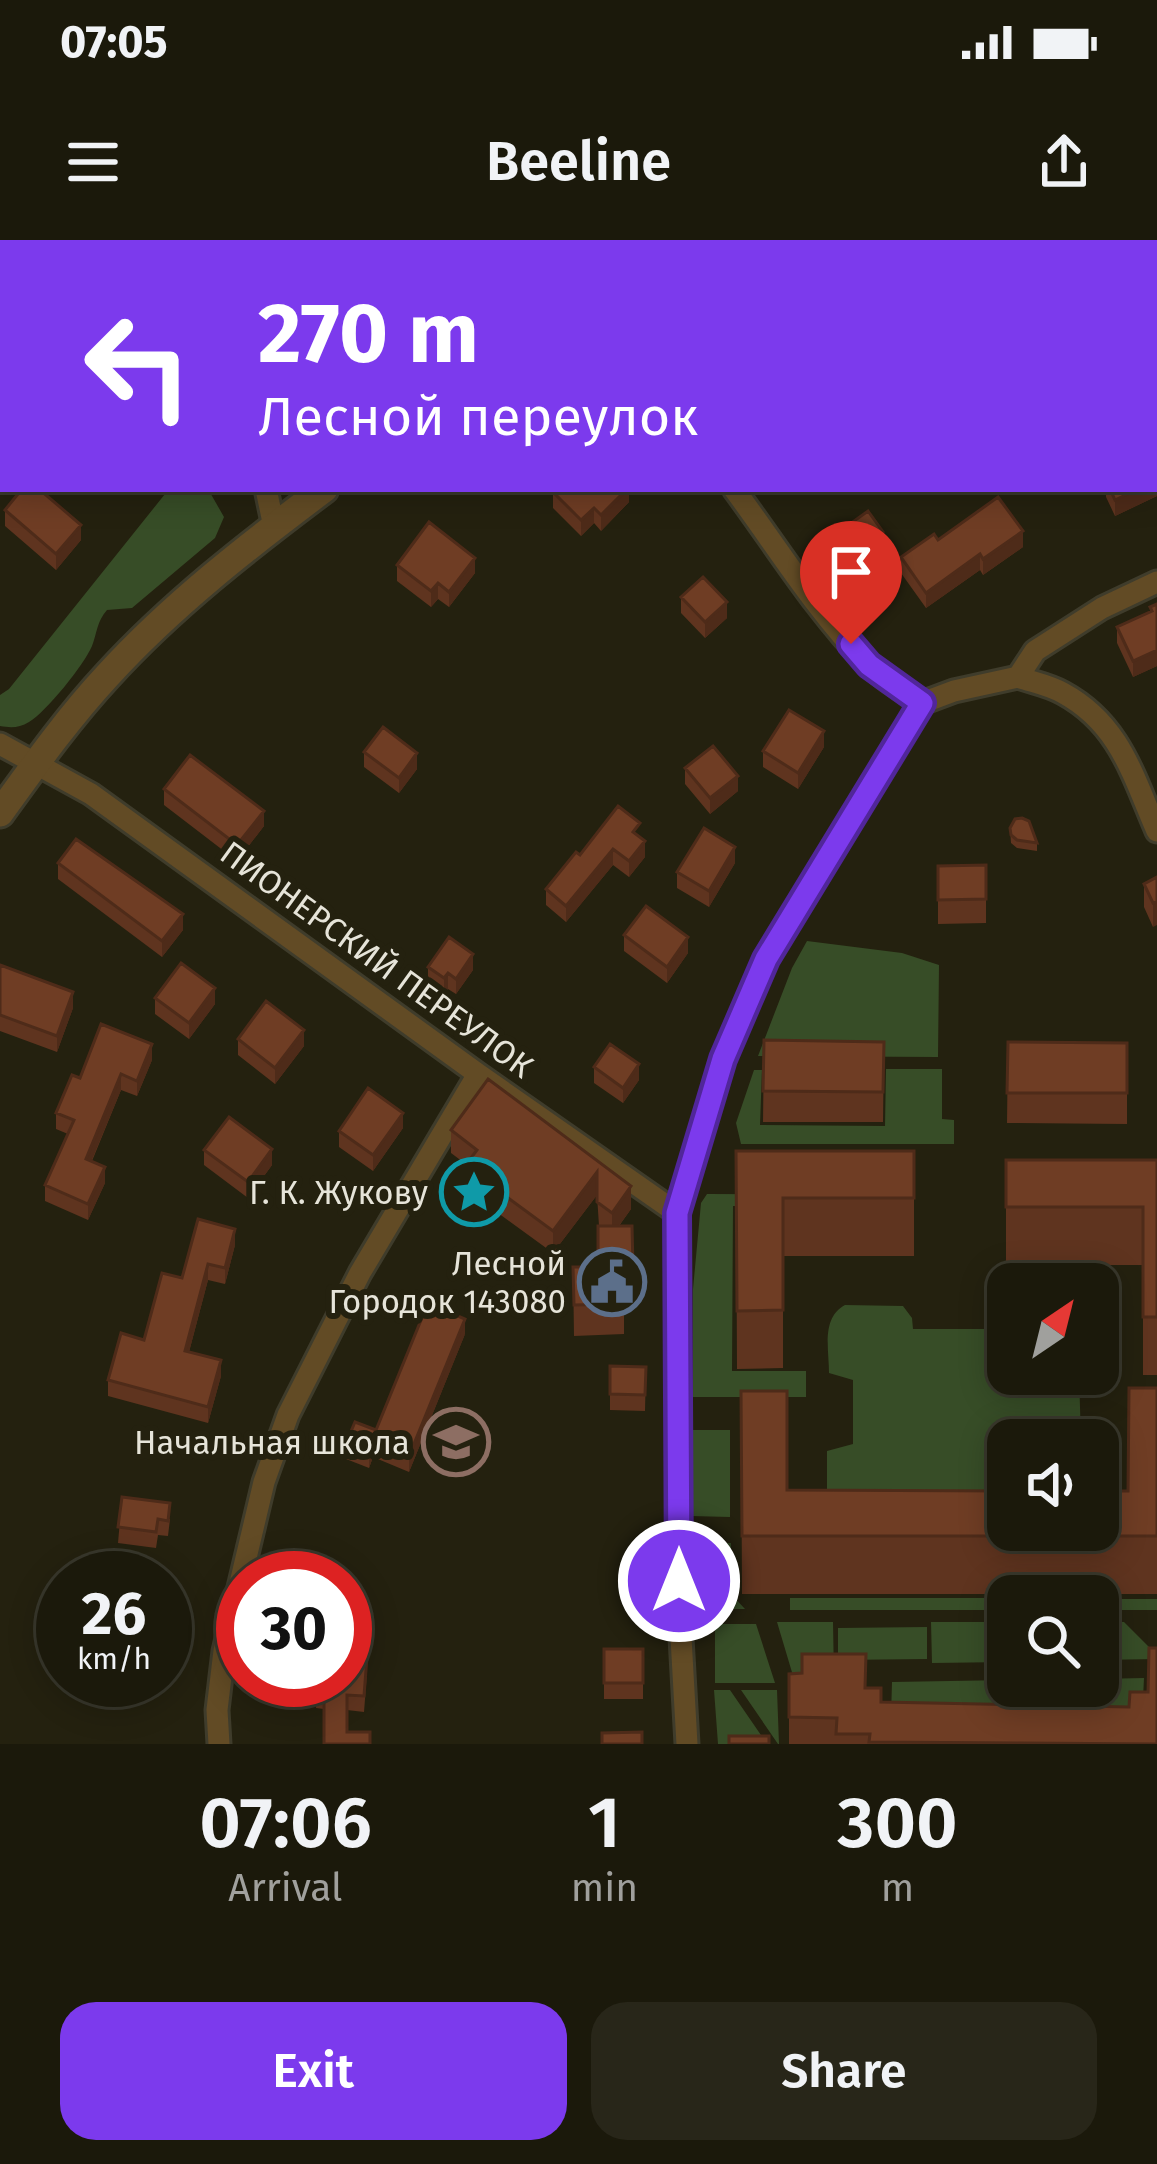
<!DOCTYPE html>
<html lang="en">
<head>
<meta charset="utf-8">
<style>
	body { margin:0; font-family:"Fira Sans",sans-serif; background:#282619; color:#f1f3f6; height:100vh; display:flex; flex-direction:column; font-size:45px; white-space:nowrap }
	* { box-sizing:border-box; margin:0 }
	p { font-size:39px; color:#a0a09d }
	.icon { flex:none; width:66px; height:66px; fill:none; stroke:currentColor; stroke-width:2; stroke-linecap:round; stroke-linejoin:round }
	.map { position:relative; height:1504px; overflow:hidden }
	.side { display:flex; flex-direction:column; background:#1b190b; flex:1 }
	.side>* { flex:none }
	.top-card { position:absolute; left:0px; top:0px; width:1158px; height:252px; box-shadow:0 6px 30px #0003,0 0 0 3px #39382c; background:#7c3aed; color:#fff; overflow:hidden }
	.needle { width:78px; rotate:35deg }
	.tools { position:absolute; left:987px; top:1023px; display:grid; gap:24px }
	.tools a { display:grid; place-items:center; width:132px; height:132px; border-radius:24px; background:#1b190b; box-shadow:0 6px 30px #0003,0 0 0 3px #39382c; font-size:60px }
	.speed { position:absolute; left:36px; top:1311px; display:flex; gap:24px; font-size:60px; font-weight:700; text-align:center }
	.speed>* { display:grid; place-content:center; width:156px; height:156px; border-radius:50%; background:#1b190b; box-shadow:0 6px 30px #0003,0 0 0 3px #39382c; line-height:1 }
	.speed small { font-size:30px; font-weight:400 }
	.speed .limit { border:18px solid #d22; background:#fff; color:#111 }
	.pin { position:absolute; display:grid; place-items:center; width:102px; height:102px; color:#fff; margin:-123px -51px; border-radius:50% 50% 50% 0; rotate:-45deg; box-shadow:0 0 12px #0007 }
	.pin .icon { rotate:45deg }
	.me { position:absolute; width:132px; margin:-66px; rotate:0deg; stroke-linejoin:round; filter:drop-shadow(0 0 9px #0008) }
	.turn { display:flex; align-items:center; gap:42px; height:252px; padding:0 60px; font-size:54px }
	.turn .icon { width:156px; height:156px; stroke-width:2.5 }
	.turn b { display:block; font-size:84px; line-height:102px }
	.eta { display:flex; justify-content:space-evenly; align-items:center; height:204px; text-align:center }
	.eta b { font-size:72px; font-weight:600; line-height:84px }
	.button { display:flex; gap:24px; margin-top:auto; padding:24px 60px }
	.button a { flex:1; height:138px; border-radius:36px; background:#7c3aed; color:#fff; font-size:48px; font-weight:600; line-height:138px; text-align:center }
	.button a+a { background:#282619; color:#f1f3f6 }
	.status { display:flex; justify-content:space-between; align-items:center; height:84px; padding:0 60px; background:#1b190b; direction:ltr }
	.status svg { height:33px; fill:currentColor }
	header { display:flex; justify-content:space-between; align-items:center; height:156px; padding:0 60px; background:#1b190b; font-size:54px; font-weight:600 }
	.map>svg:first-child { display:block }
</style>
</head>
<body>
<div class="status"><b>07:05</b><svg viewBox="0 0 49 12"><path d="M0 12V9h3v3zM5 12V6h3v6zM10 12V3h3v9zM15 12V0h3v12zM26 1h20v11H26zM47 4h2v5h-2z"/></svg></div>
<header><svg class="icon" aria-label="menu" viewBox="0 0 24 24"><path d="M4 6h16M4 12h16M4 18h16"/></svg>Beeline<svg class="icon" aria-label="share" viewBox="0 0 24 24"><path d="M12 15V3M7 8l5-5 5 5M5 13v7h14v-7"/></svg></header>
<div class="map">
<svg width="1157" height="1504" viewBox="0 0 1157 1504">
	<rect width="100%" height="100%" fill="#24210f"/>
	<path fill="#374d27" d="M 169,249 L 208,249 L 224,277 L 215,298 L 132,368 L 107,370 C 97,381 97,393 92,406 C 84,425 46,472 29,482 C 19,488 11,488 0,486 L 0,455 L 9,449 Z
		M 807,701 L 902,713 L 939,725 L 938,817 L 758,816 L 792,728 Z
		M 886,829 L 942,829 L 942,879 L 954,880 L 954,904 L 741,904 L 736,883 L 754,830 L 762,830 L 760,885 L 885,886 Z
		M 707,954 L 914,955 L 914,966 L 733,966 L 732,1131 L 806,1131 L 806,1157 L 693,1157 L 693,1049 L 701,963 Z
		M 845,1065 L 903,1066 L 912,1078 L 913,1089 L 996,1089 L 999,1071 L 1008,1065 L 1008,1134 L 1079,1134 L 1081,1200 L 1008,1200 L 1008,1251 L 880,1250 L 879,1260 L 827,1251 L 827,1211 L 853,1204 L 853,1140 L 829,1133 C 829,1109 821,1078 845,1065 Z
		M 688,1190 L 730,1190 L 730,1277 L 690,1276 Z
		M 689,1303 L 731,1303 L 732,1355 L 745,1369 L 691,1369 Z
		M 790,1358 L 1008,1358 L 1008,1370 L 790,1370 Z
		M 1098,1359 L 1157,1359 L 1157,1370 L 1098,1370 Z
		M 777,1382 L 833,1382 L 834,1438 L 794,1439 Z
		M 931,1382 L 1008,1382 L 1008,1422 L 932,1423 Z
		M 1098,1382 L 1124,1382 L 1157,1415 L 1157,1419 L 1098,1420 Z
		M 715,1384 L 756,1384 L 775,1443 L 715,1443 Z
		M 927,1387 L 927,1419 L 838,1420 L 838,1388 Z
		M 1144,1438 L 1142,1480 L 891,1477 L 892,1442 L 1008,1440 L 1008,1446 L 1098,1446 L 1098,1439 Z
		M 714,1450 L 730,1450 L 767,1504 L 718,1504 Z
		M 741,1450 L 777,1450 L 779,1504 L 778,1504 Z"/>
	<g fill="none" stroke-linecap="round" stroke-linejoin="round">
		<g stroke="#3f3c2b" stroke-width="27">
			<path id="minor" d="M 217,0 L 218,3
				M 378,3 L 380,0
				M 266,249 L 274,287
				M 734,249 C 777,307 817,372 868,424 C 884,440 903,451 922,463
				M 1018,437 C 1032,442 1049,445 1063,453 C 1120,484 1133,536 1157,591
				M 0,504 L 91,554 L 478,834 L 677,973
				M 219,1504 L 217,1470 L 224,1411 L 264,1242 L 288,1175 L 360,1033 L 478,834
				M 687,1504 L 680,1380 L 677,973 L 723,819 L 766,719 L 922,463 L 954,451 L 1018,437 L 1035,411 L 1102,368 L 1157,342"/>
		</g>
		<g stroke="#3f3c2b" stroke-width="33">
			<path id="tertiary" d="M 651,3 L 655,0
				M 0,573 C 34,526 68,478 108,435 C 172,365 248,306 324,249"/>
		</g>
		<use href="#minor" stroke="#624b25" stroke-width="21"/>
		<use href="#tertiary" stroke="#624b25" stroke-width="27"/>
	</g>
	<path fill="#5f341f" d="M 1157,221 L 1157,256 L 1115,276 L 1106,257 L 1106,249 L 1155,249 Z
		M 629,249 L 629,262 L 601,291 L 594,283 L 581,296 L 553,268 L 553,252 Z
		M 5,270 L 81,300 L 56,330 L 5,286 Z
		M 840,291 L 883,308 L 855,327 L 840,306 Z
		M 938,300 L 1023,307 L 983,335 L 980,330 L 926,368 L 901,333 L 901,317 Z
		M 397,325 L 475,333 L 449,367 L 438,359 L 431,367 L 397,341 Z
		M 681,357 L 727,378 L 705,398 L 681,373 Z
		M 1157,364 L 1157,426 L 1133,437 L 1117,403 L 1117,387 L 1150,372 L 1150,367 Z
		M 824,507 L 798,549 L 763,527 L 763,511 Z
		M 364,512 L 417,529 L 399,553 L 364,527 Z
		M 685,528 L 738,551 L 710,574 L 685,544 Z
		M 164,549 L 264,586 L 237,621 L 164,565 Z
		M 1010,588 L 1037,603 L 1037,611 L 1017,608 L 1011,603 Z
		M 640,597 L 645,617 L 629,637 L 613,625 L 566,682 L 546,665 L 546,649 L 580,615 Z
		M 58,623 L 183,690 L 162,717 L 58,639 Z
		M 735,623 L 709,667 L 677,648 L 677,632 Z
		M 986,625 L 986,683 L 938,684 L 938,626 Z
		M 1157,637 L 1153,687 L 1144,667 L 1144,644 Z
		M 624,695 L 688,713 L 667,743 L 624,711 Z
		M 0,725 L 73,768 L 57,812 L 0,791 Z
		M 428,727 L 473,730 L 456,754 L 448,749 L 444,754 L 428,743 Z
		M 155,758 L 215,764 L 189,799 L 155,774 Z
		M 238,799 L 304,806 L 275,844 L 238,815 Z
		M 764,800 L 884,802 L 883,882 L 763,882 Z
		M 1008,802 L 1127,803 L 1127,884 L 1007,883 Z
		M 152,820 L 137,856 L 121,850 L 92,921 L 105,943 L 88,980 L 45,961 L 45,945 L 68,894 L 56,889 L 56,873 L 80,838 Z
		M 594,827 L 639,840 L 623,863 L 594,843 Z
		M 403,888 L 373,931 L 339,907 L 339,891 Z
		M 451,890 L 631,969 L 619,986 L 632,986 L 633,1056 L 624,1056 L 624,1094 L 574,1096 L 573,1027 L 598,1027 L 599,986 L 597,955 L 553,1013 L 465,949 L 467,925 L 451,913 Z
		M 204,910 L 272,925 L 248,958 L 204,925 Z
		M 736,911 L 914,911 L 914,1016 L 783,1016 L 783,1128 L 737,1129 Z
		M 1006,920 L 1157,920 L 1157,1135 L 1143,1135 L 1143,1025 L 1006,1025 Z
		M 235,1005 L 225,1044 L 208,1040 L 189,1112 L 221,1136 L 208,1183 L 108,1156 L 108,1140 L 144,1100 L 182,1038 Z
		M 465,1094 L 409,1232 L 373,1217 L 369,1228 L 346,1219 L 346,1203 L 376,1190 Z
		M 610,1126 L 646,1127 L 645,1171 L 610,1170 Z
		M 1157,1148 L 1157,1354 L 742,1354 L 741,1151 L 787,1250 L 1128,1251 Z
		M 122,1257 L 170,1279 L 168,1296 L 158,1295 L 156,1308 L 118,1303 Z
		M 604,1409 L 643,1409 L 643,1459 L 604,1459 Z
		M 367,1433 L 364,1472 L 347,1470 L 347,1492 L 324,1504 L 324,1469 L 316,1468 L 317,1440 Z
		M 789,1434 L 865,1448 L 881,1462 L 1129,1467 L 1148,1452 L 1157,1504 L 789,1504 Z"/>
	<path fill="#4e2b19" d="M 1157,240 L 1157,256 L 1115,276 L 1115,260 L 1138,249 L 1155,249 L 1155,241 Z
		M 627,249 L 629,249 L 629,262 L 601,291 L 601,275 Z
		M 594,268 L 594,283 L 581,296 L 581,280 Z
		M 81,285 L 81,300 L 56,330 L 56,314 Z
		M 1023,291 L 1023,307 L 983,335 L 983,319 Z
		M 883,292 L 883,308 L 855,327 L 855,312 Z
		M 980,314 L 980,330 L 926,368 L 926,353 Z
		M 475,318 L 475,333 L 449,367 L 449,352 Z
		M 438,343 L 438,359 L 431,367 L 431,351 Z
		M 727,362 L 727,378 L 705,398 L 705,382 Z
		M 1157,410 L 1157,426 L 1133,437 L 1133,421 Z
		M 824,491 L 824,507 L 798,549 L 798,533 Z
		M 417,513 L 417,529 L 399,553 L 399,538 Z
		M 738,536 L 738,551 L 710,574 L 710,558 Z
		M 264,571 L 264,586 L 237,621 L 237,605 Z
		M 645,601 L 645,617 L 629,637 L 629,621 Z
		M 735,607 L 735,623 L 709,667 L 709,651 Z
		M 613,609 L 613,625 L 566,682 L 566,666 Z
		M 1157,661 L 1157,685 L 1153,687 L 1153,663 Z
		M 183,674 L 183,690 L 162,717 L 162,701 Z
		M 688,697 L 688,713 L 667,743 L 667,727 Z
		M 473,714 L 473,730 L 456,754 L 456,739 Z
		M 448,733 L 448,749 L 444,754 L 444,738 Z
		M 215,748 L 215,764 L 189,799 L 189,783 Z
		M 73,752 L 73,768 L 57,812 L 57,796 Z
		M 304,790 L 304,806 L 275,844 L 275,828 Z
		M 152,804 L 152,820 L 137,856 L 137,841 Z
		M 639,824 L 639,840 L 623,863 L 623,848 Z
		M 121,834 L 121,850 L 86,934 L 86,919 Z
		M 403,873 L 403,888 L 373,931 L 373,915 Z
		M 272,909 L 272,925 L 248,958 L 248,942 Z
		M 105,927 L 105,943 L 88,980 L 88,964 Z
		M 597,932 L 597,955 L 553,1013 L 553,991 Z
		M 631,946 L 631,969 L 612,995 L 612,973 Z
		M 235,989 L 235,1005 L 225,1044 L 225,1028 Z
		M 208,1024 L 208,1040 L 185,1127 L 185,1111 Z
		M 465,1079 L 465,1094 L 409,1232 L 409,1216 Z
		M 221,1120 L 221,1136 L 208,1183 L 208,1167 Z
		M 373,1202 L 373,1217 L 369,1228 L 369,1213 Z"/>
	<path fill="#6f3d24" stroke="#4e2b19" stroke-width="3" d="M 415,0 L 475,0 L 476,3 L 411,3 Z
		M 940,0 L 965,0 L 961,3 L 943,3 Z
		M 22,249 L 39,249 L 81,285 L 56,314 L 5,270 Z
		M 555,249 L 627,249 L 601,275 L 594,268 L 581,280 L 553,252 Z
		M 1110,249 L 1138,249 L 1115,260 Z
		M 998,257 L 1023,291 L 983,319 L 980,314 L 926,353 L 901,317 L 934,294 L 938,300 Z
		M 868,271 L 883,292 L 855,312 L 840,291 Z
		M 429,282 L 475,318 L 449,352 L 438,343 L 431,351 L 397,325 Z
		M 703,337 L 727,362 L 705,382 L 681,357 Z
		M 1157,364 L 1157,410 L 1133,421 L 1117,387 L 1152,371 L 1150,367 Z
		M 789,470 L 824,491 L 798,533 L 763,511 Z
		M 383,487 L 417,513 L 399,538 L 364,512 Z
		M 713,506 L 738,536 L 710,558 L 685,528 Z
		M 190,515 L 264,571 L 237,605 L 164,549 Z
		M 618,566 L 640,583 L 633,592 L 645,601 L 629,621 L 613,609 L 566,666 L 546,649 L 576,612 L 580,615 Z
		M 1022,578 L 1029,581 L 1037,603 L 1017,600 L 1011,595 L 1010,588 L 1015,579 Z
		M 704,588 L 735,607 L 709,651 L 677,632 Z
		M 76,599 L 183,674 L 162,701 L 58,623 Z
		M 986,625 L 986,659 L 938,660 L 938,626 Z
		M 1157,637 L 1157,661 L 1153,663 L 1144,644 Z
		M 646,666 L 688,697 L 667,727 L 624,695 Z
		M 449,697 L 473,714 L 456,739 L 448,733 L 444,738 L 428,727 Z
		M 181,723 L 215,748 L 189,783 L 155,758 Z
		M 0,725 L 73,752 L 57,796 L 0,775 Z
		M 266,761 L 304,790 L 275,828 L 238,799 Z
		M 101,784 L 152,804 L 137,841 L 121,834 L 86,919 L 105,927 L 88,964 L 45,945 L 74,880 L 56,873 L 72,835 L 80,838 Z
		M 764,800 L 884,802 L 883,852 L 763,851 Z
		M 1008,802 L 1127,803 L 1127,853 L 1007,853 Z
		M 610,804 L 639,824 L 623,848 L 594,827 Z
		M 488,839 L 631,946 L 612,973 L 597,962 L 597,932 L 553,991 L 465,926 L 477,910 L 451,890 Z
		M 368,848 L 403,873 L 373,915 L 339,891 Z
		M 229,877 L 272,909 L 248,942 L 204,910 Z
		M 736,911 L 914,911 L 914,958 L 783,958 L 783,1070 L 737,1071 Z
		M 1006,920 L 1157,920 L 1157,1077 L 1143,1077 L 1143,967 L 1006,967 Z
		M 198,979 L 235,989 L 225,1028 L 208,1024 L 185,1111 L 221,1120 L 208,1167 L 108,1140 L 121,1093 L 144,1100 L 162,1033 L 182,1038 Z
		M 598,986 L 632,986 L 633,1026 L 623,1026 L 624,1064 L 574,1065 L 573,1027 L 598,1027 Z
		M 428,1063 L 465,1079 L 409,1216 L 373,1202 L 369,1213 L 346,1203 L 355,1182 L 376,1190 Z
		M 610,1126 L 646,1127 L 645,1155 L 610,1154 Z
		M 1129,1148 L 1157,1148 L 1157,1296 L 742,1296 L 741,1151 L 787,1151 L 787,1250 L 1008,1251 L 1008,1290 L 1098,1290 L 1098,1251 L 1128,1251 Z
		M 122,1257 L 170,1263 L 168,1281 L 158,1279 L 156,1292 L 118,1287 Z
		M 109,1330 L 147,1334 L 147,1338 L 108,1338 Z
		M 1149,1408 L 1157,1408 L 1157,1504 L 869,1502 L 870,1494 L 836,1494 L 837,1478 L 789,1477 L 789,1434 L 802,1433 L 802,1414 L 866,1414 L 865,1448 L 881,1448 L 881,1462 L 1129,1467 L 1130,1452 L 1148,1452 Z
		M 604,1409 L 643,1409 L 643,1443 L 604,1443 Z
		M 345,1415 L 367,1417 L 364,1456 L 347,1455 L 347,1492 L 370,1492 L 370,1504 L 324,1504 L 324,1453 L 316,1452 L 317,1440 L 345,1440 Z
		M 642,1492 L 642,1504 L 602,1504 L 602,1493 Z
		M 729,1496 L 769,1496 L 769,1504 L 729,1504 Z"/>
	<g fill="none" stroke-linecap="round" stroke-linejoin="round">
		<g stroke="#51269a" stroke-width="30">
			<path id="route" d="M 679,1341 L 677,973 L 723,819 L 766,719 L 922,463 L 869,425 L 851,404"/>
		</g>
		<use href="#route" stroke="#7c3aed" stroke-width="21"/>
	</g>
	<defs>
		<g id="sight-ring" transform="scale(3.45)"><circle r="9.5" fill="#24210f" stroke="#0f9aa8" stroke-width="1.5"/><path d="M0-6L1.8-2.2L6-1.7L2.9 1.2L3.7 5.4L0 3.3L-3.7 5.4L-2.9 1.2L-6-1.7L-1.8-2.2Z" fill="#0f9aa8"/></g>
		<g id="civic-ring" transform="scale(3.45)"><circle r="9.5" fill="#24210f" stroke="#5c6f8a" stroke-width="1.5"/><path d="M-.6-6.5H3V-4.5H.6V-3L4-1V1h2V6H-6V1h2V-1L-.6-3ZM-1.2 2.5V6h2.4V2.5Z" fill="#5c6f8a"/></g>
		<g id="school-ring" transform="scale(3.45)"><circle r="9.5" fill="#24210f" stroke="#8d6e63" stroke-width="1.5"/><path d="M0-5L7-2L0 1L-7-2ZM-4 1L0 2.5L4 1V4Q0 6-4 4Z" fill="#8d6e63"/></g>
	</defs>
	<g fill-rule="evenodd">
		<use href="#sight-ring" x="474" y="952"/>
		<use href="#civic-ring" x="612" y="1042"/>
		<use href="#school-ring" x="456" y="1202"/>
	</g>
	<g text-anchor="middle" stroke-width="12" stroke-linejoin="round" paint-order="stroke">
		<g font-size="33" fill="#e6e4d9" stroke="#24210f">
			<text transform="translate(377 719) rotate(36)" y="12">ПИОНЕРСКИЙ ПЕРЕУЛОК</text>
		</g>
		<g font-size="33" fill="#e6e4d9" stroke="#24210f" text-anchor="end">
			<text x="428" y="964">Г. К. Жукову</text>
			<text x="566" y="1035">Лесной<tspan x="566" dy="38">Городок 143080</tspan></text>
			<text x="410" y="1214">Начальная школа</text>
		</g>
	</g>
</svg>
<div class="tools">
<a><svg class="needle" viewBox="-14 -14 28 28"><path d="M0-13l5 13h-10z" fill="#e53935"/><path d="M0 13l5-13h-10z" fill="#a0a09d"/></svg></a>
<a><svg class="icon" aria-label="sound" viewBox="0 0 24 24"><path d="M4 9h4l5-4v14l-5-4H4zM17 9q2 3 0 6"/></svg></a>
<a><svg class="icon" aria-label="search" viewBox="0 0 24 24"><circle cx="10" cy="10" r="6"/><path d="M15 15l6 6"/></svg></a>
</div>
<div class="speed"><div>26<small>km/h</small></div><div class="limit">30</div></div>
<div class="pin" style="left:851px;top:404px;background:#d93025"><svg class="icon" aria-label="arrive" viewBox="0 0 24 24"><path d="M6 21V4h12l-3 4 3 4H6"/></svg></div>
<svg class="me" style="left:679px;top:1341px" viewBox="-20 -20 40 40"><circle r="17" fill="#7c3aed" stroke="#fff" stroke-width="3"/><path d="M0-11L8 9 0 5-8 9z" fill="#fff"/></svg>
<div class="top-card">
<div class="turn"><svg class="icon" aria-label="left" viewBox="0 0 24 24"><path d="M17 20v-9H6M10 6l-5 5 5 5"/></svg><div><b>270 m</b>Лесной переулок</div></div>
</div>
</div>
<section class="side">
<div class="eta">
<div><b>07:06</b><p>Arrival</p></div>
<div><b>1</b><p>min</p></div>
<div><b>300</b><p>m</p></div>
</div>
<div class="button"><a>Exit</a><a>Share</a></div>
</section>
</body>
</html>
